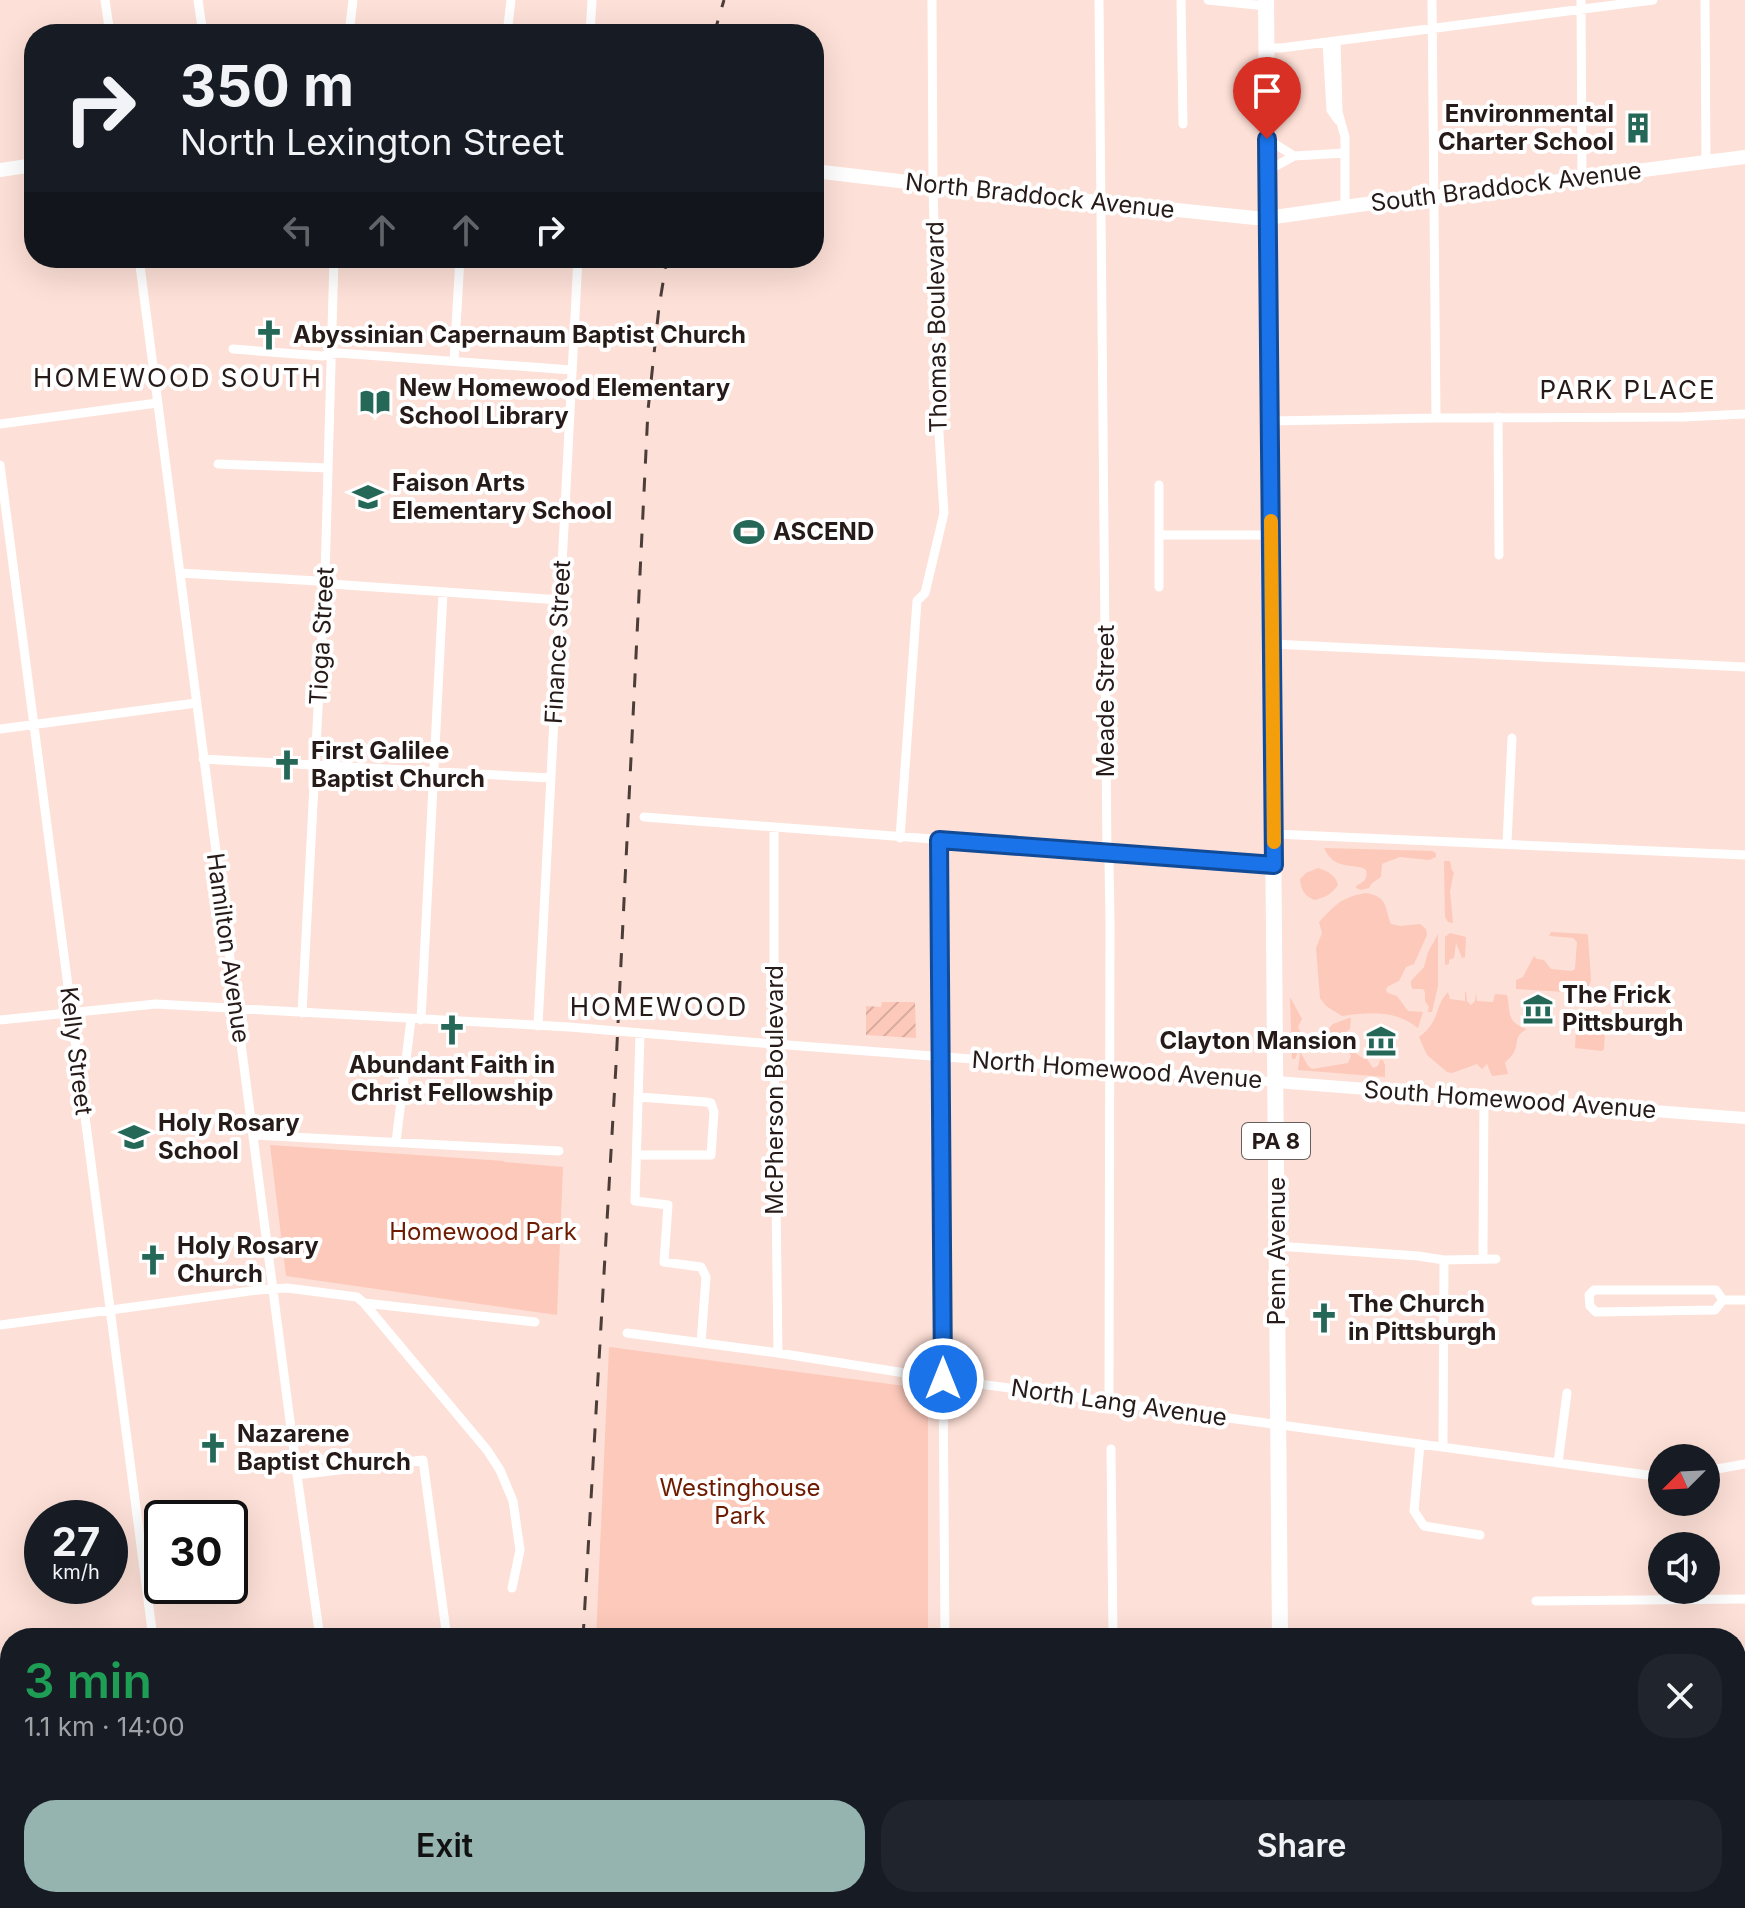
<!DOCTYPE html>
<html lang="en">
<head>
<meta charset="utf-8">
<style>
	body { margin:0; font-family:Inter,sans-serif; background:#20242c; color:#f1f3f6; height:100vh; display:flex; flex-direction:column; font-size:30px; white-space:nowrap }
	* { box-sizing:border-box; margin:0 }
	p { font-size:26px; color:#9ea1a6 }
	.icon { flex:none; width:44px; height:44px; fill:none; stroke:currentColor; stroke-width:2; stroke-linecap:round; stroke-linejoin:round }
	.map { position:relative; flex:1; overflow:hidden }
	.drawer { position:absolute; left:0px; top:1628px; width:1746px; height:280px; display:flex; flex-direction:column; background:#171b24; border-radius:32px 32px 0 0; box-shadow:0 8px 32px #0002 }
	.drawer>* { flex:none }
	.banner { position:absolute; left:24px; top:24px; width:800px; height:244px; border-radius:32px; box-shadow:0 8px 32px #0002; background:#171b24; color:#f1f3f6; overflow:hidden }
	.needle { width:52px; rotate:246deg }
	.controls { position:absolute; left:1648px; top:1444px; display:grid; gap:16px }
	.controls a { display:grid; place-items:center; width:72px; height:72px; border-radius:50%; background:#171b24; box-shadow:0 8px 32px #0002; font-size:40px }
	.speed { position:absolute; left:24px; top:1500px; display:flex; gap:16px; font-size:40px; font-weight:700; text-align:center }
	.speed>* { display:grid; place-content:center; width:104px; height:104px; border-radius:50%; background:#171b24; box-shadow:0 8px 32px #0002; line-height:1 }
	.speed small { font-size:20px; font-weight:400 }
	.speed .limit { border:4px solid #111; border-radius:12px; background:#fff; color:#111 }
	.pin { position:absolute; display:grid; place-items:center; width:68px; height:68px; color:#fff; margin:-82px -34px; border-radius:50% 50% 50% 0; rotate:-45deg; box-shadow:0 0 8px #0007 }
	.pin .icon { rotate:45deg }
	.me { position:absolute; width:88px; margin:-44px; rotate:0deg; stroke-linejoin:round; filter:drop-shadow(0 0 6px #0008) }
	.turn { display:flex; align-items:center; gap:28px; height:168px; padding:0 24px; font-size:36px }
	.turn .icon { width:104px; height:104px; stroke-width:2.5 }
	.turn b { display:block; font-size:56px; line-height:68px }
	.lanes { display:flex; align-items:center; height:76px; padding:0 24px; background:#0003; justify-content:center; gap:40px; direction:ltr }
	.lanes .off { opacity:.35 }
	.round { display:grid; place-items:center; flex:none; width:84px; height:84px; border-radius:32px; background:#20242c }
	.head { display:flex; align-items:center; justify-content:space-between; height:136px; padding:0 24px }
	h1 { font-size:48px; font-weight:600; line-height:60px; color:#1e9e55 }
	.cta { display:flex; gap:16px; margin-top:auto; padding:16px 24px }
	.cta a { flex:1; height:92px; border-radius:32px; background:#95b4af; color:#111; font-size:32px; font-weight:600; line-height:92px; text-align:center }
	.cta a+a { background:#20242c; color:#f1f3f6 }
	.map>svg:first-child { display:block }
</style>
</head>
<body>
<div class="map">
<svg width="1745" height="1908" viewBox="0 0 1745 1908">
	<defs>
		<pattern id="garden-furrows" width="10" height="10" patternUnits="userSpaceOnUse" patternTransform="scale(2)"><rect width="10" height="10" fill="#fdc9bb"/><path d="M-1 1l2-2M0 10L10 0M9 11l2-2" fill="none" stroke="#d9aca0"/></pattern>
	</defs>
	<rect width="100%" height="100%" fill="#fde0d7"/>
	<path fill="#fdc9bb" d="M 1324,848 L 1432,851 L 1436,853 L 1436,857 L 1429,860 L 1400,857 L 1384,863 L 1382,864 L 1381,877 L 1372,883 L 1369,888 L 1361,890 L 1356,888 L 1357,885 C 1364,882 1368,879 1366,870 L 1363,868 C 1344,864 1333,867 1324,848 Z
		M 1444,861 L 1450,861 L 1452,871 L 1454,872 L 1450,891 L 1453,923 L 1448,922 L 1445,917 Z
		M 1318,868 C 1327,871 1336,875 1338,885 C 1332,894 1324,898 1314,900 C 1304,895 1301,890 1300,879 L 1306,873 Z
		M 1367,893 C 1389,898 1384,907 1391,924 L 1400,926 L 1420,924 L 1426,929 L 1427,935 L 1414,964 L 1406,967 L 1399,981 L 1387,987 L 1386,991 L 1388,993 L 1397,996 L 1408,1011 L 1423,1012 L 1418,1028 C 1396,1010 1368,1012 1342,1016 L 1326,1006 L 1320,998 L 1316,948 L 1322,933 L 1319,922 C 1335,905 1343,896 1367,893 Z
		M 1551,932 L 1587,934 L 1588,936 L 1591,980 L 1588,989 L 1582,993 L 1516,989 L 1516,980 L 1523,977 L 1534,956 L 1537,959 L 1544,960 L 1551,969 L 1572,971 L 1575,969 L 1577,942 L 1573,938 L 1549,936 Z
		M 1450,933 L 1466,937 L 1465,957 L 1462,958 L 1456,943 L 1454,958 L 1449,960 L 1449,964 L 1445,965 L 1445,937 Z
		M 1438,934 L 1438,986 L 1432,1012 L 1428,1012 L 1429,1007 L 1425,1001 L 1425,992 L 1423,989 L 1413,989 L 1411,986 L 1411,981 L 1424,967 L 1428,952 Z
		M 1448,992 L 1450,999 L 1465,1001 L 1465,992 L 1466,992 L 1467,1001 L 1471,1005 L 1475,1001 L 1476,993 L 1477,1001 L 1493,1002 L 1495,994 L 1507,995 C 1511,1011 1505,1022 1527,1029 C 1512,1037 1520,1044 1513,1054 C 1511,1057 1508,1059 1505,1063 L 1508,1074 L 1492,1076 L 1487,1064 L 1482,1069 L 1477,1064 L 1452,1073 L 1447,1072 L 1427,1055 L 1419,1037 C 1441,1021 1434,1006 1448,992 Z
		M 1290,997 L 1302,1019 L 1298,1027 L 1303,1038 L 1295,1059 L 1292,1059 Z
		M 1349,1018 L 1351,1018 L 1350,1029 L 1346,1032 C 1345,1044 1355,1056 1367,1059 L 1373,1068 L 1378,1066 L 1380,1060 L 1383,1060 L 1385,1065 L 1385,1077 L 1298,1070 L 1300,1053 L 1303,1044 L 1306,1048 L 1301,1053 L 1308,1066 L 1312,1069 L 1348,1063 L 1351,1056 L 1348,1050 L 1333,1052 L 1319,1039 L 1333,1024 Z
		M 1593,1029 L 1605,1030 L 1604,1049 L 1602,1051 L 1575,1048 L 1576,1030 Z
		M 270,1145 L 504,1161 L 504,1162 L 563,1167 L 557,1315 L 286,1276 Z
		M 609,1347 L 928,1389 L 928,1638 L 596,1638 Z"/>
	<path fill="url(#garden-furrows)" d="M 882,1002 L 915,1002 L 916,1038 L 866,1035 L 866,1006 L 881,1007 Z"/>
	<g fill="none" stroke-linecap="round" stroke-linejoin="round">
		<path stroke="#fff" stroke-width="9" d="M 105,0 L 110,34
			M 198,0 L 203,34
			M 1099,0 L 1107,852 L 1109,862 L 1110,922 L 1109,1401
			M 1181,0 L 1183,124
			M 1208,0 L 1266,6
			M 1432,0 L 1436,418
			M 1581,0 L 1582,179
			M 1705,0 L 1706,162
			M 349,34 L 353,0
			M 507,34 L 511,0
			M 590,34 L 592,0
			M 1336,41 L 1338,112 L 1345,137 L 1345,206
			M 1327,43 L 1331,110 L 1338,120
			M 1266,48 L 1281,48 L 1653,0
			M 1267,139 L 1294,156
			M 1267,171 L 1294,156 L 1345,153
			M 139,258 L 297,1475 L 320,1638
			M 233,349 L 322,356 L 338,353 L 572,370
			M 454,361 L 460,258
			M 1498,417 L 1499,555
			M 1269,421 L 1436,418 L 1684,417 L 1745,414
			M 0,424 L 157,403
			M 218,464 L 328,468
			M 0,465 L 153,1638
			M 1159,485 L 1159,587
			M 1159,535 L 1271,535
			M 180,573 L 317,581 L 331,584 L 560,600
			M 1272,644 L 1745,667
			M 0,729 L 196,703
			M 203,759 L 551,778
			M 644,817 L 1274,865
			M 774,827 L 774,1044 L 778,1353
			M 1274,834 L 1745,855
			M 900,838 L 917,601 L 925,593 L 944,513 L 939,434 L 933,185 L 932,0
			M 939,840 L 945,1638
			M 1507,843 L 1512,738
			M 302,1013 L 325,576 L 334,258
			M 0,1020 L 156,1004 L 569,1027 L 774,1044 L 1276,1082
			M 421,1020 L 443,592
			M 538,1026 L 578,258
			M 640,1034 L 635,1201 L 668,1205 L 664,1262 L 701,1267 L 706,1277 L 701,1343
			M 253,1135 L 559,1151
			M 396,1142 L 411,1019
			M 637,1155 L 711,1155 L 714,1112 L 711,1103 L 706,1102 L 639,1097
			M 1277,1246 L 1418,1256 L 1444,1260 L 1496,1259
			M 1483,1253 L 1484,1098
			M 1594,1290 L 1716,1290 L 1723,1300 L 1715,1310 L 1596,1312 L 1590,1306 L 1589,1295 Z
			M 1723,1300 L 1745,1300
			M 364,1303 L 487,1450 L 500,1470 L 513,1501 L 520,1550 L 512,1588
			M 0,1325 L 258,1290 L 287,1288 L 357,1297 L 364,1303 L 535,1322
			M 627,1333 L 778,1353 L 943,1379 L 1662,1477
			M 1420,1444 L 1414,1511 L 1424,1526 L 1480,1535
			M 1443,1447 L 1444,1260
			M 1111,1449 L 1113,1638
			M 1558,1463 L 1567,1393
			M 1706,1471 L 1745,1464
			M 297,1475 L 423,1460 L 447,1638
			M 1536,1601 L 1745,1599
			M 278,1638 L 319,1633 L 394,1638
			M 0,1675 L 10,1674
			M 1736,1765 L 1745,1764
			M 187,1898 L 188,1908
			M 353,1898 L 354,1908
			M 497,1898 L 498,1908
			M 776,1898 L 776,1908
			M 947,1898 L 947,1908
			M 1115,1898 L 1115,1908
			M 1665,1898 L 1665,1908"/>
		<path stroke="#fff" stroke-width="12" d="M 1276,1082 L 1745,1118"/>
		<path stroke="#fff" stroke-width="14" d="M 0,170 L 34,165
			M 814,171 L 933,185 L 1255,218 L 1267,218
			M 0,1733 L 10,1787
			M 35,1898 L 37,1908"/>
		<path stroke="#fff" stroke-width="14" d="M 1267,218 L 1380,202 L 1435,197 L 1745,157"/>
		<path stroke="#fff" stroke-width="16" d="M 1266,0 L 1280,1638
			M 1281,1898 L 1281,1908"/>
		<path stroke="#4c3d39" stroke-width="3" stroke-dasharray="14 14" stroke-linecap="butt" d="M 714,34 L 724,0
			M 583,1638 L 616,1065 L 648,410 L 659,307 L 667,258
			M 568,1908 L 569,1898"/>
	</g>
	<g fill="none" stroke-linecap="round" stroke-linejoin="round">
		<g stroke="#114b97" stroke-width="20">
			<path id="route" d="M 943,1379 L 939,840 L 1274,865 L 1267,139"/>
		</g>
		<use href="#route" stroke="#1a73e8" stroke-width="14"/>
		<path stroke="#f59e0b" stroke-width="14" d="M 1271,521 L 1274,842"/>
	</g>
	<defs>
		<g id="building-bare" transform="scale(2.4)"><path d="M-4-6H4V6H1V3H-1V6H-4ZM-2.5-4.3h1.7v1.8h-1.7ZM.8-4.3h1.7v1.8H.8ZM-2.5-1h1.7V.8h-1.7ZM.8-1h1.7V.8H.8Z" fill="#256858" stroke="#fff" stroke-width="2.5" paint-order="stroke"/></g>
		<g id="church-bare" transform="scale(2.4)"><path d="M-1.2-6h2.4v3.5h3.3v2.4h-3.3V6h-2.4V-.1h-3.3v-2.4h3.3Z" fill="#256858" stroke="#fff" stroke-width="2.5" paint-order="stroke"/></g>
		<g id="library-bare" transform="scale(2.4)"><path d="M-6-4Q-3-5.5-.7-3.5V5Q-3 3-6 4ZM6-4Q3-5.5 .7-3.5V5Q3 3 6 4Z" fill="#256858" stroke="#fff" stroke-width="2.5" paint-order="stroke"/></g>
		<g id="school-bare" transform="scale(2.4)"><path d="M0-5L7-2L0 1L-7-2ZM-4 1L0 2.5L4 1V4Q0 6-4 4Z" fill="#256858" stroke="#fff" stroke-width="2.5" paint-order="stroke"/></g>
		<g id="stadium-bare" transform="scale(2.4)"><path d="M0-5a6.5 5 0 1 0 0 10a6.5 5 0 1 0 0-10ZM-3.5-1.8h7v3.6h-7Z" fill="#256858" stroke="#fff" stroke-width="2.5" paint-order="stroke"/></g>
		<g id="museum-bare" transform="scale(2.4)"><path d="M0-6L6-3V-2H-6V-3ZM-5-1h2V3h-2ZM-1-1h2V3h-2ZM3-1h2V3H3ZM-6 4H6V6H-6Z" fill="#256858" stroke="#fff" stroke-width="2.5" paint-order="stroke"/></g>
	</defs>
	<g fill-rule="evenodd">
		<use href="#building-bare" x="1638" y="128"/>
		<use href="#church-bare" x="269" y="335"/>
		<use href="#library-bare" x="375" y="402"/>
		<use href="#school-bare" x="368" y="497"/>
		<use href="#stadium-bare" x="749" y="532"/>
		<use href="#church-bare" x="287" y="765"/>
		<use href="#museum-bare" x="1538" y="1009"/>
		<use href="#church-bare" x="452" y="1030"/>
		<use href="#museum-bare" x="1381" y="1041"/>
		<use href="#school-bare" x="134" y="1137"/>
		<use href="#church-bare" x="153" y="1260"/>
		<use href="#church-bare" x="1324" y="1318"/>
		<use href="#church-bare" x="213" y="1448"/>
	</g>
	<g text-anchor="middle" stroke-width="8" stroke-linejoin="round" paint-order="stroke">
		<rect fill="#fff" stroke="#675f5d" stroke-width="2" x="1242" y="1123" width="68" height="36" rx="6"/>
		<g font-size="22" font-weight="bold" fill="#261b18">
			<text x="1276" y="1149">PA 8</text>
		</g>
		<g font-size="24" font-weight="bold" fill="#261b18" stroke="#fff" text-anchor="start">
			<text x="1614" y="122" text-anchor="end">Environmental<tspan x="1614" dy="28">Charter School</tspan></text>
			<text x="293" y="343">Abyssinian Capernaum Baptist Church</text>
			<text x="399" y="396">New Homewood Elementary<tspan x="399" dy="28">School Library</tspan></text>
			<text x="392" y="491">Faison Arts<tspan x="392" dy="28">Elementary School</tspan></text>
			<text x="773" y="540">ASCEND</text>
			<text x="311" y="759">First Galilee<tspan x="311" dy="28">Baptist Church</tspan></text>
			<text x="1562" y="1003">The Frick<tspan x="1562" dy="28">Pittsburgh</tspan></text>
			<text x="1357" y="1049" text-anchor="end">Clayton Mansion</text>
			<text x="452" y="1073" text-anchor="middle">Abundant Faith in<tspan x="452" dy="28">Christ Fellowship</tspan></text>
			<text x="158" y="1131">Holy Rosary<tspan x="158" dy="28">School</tspan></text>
			<text x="177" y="1254">Holy Rosary<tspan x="177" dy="28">Church</tspan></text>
			<text x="1348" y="1312">The Church<tspan x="1348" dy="28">in Pittsburgh</tspan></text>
			<text x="237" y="1442">Nazarene<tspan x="237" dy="28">Baptist Church</tspan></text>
		</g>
		<g font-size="24" fill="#261b18" stroke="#fff">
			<text transform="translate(1506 187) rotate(-7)" y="8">South Braddock Avenue</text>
			<text transform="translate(1040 196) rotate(6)" y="8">North Braddock Avenue</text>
			<text transform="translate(937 327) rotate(-91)" y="8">Thomas Boulevard</text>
			<text transform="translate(322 636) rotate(-87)" y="8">Tioga Street</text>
			<text transform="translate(558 642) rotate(-87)" y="8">Finance Street</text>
			<text transform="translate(1106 701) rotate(-90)" y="8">Meade Street</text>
			<text transform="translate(228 948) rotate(82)" y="8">Hamilton Avenue</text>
			<text transform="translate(76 1051) rotate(83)" y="8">Kelly Street</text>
			<text transform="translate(1117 1070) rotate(4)" y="8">North Homewood Avenue</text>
			<text transform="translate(775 1090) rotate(-90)" y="8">McPherson Boulevard</text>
			<text transform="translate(1510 1100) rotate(4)" y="8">South Homewood Avenue</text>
			<text transform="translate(1277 1251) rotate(-90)" y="8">Penn Avenue</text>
			<text transform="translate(1119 1403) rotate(8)" y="8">North Lang Avenue</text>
		</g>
		<g font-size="24" fill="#6e1b02" stroke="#fff">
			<text x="483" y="1240">Homewood Park</text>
			<text x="740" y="1496">Westinghouse<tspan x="740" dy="28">Park</tspan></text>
		</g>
		<g font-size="26" letter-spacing="2" fill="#261b18" stroke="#fff">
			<text x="178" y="387">HOMEWOOD SOUTH</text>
			<text x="1628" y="399">PARK PLACE</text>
			<text x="659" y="1016">HOMEWOOD</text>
		</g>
	</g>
</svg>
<div class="controls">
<a><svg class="needle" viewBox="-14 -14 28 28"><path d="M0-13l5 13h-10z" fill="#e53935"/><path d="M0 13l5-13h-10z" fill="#9ea1a6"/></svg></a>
<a><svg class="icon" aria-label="sound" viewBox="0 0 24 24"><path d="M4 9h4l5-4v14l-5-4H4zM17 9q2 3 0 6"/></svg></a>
</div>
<div class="speed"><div>27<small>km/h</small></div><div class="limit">30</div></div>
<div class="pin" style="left:1267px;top:139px;background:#d93025"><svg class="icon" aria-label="arrive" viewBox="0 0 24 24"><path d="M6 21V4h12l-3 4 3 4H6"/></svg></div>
<svg class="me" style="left:943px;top:1379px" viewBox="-20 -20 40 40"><circle r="17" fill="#1a73e8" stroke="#fff" stroke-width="3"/><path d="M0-11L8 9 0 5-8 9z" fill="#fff"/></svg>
<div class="banner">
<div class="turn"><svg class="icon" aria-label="right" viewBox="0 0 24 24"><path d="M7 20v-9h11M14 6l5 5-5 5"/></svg><div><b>350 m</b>North Lexington Street</div></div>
<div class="lanes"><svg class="icon off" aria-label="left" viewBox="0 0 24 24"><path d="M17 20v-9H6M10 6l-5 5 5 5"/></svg><svg class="icon off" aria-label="ahead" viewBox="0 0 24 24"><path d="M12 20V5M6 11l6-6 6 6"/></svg><svg class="icon off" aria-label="ahead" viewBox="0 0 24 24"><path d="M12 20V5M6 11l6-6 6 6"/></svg><svg class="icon" aria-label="right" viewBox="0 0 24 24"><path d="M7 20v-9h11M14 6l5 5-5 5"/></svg></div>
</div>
<section class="drawer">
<div class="head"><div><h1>3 min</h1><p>1.1 km · 14:00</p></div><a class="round"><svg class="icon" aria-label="close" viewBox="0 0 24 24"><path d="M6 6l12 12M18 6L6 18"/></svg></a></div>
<div class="cta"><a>Exit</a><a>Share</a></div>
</section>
</div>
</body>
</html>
